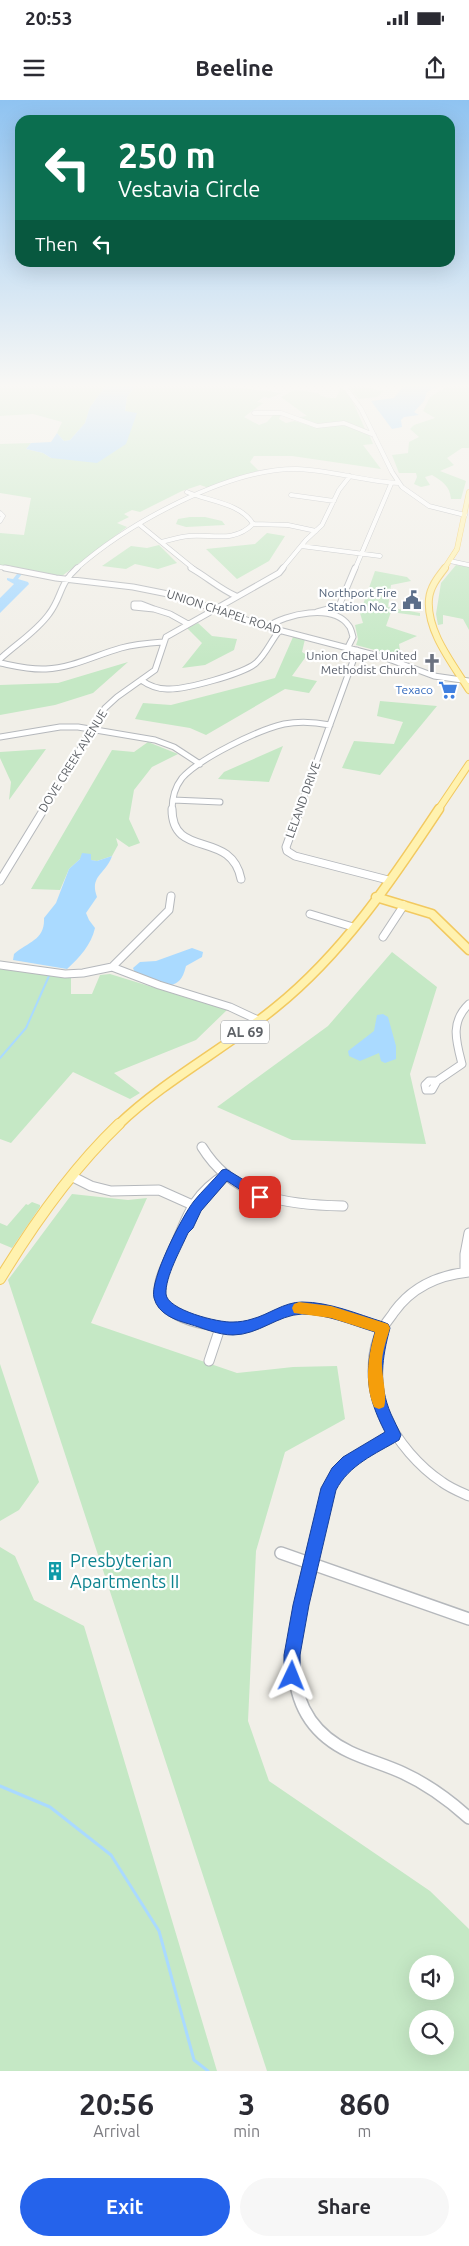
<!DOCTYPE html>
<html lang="en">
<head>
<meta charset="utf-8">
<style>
	body { margin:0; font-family:Ubuntu,sans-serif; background:#f7f7f7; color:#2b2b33; height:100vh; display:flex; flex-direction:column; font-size:19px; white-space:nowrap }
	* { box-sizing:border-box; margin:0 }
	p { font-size:16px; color:#7c7c81 }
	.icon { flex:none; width:28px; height:28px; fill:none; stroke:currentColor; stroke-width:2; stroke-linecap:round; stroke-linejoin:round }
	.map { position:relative; height:1971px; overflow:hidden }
	.sheet { display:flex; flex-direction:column; background:#fff; flex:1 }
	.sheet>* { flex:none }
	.hud { position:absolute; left:15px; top:15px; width:440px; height:152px; border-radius:15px; box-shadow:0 5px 20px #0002; background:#0b6e4f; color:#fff; overflow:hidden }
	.controls { position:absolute; left:409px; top:1855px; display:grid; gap:10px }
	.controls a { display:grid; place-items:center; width:45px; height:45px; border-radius:50%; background:#fff; box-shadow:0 5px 20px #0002; font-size:25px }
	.pin { position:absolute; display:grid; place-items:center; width:42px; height:42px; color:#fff; margin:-21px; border-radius:10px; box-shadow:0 2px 8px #0006 }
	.me { position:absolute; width:55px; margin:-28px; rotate:2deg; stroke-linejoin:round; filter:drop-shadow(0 0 4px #0008) }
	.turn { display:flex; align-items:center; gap:18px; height:105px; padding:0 20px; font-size:22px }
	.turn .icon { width:65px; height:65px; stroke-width:2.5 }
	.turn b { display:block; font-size:35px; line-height:42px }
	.then { display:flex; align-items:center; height:48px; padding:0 20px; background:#0003; gap:10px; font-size:19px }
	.eta { display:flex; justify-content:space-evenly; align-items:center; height:85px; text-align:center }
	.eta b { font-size:30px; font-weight:700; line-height:35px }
	.cta { display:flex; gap:10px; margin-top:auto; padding:10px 20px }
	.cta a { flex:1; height:58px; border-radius:30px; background:#2563eb; color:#fff; font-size:20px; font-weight:700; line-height:58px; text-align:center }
	.cta a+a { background:#f7f7f7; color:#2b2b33 }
	.status { display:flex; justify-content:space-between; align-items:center; height:35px; padding:0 25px; background:#fff; direction:ltr }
	.status svg { height:14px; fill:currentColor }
	header { display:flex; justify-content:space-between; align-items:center; height:65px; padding:0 20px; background:#fff; font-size:22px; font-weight:700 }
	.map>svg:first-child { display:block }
</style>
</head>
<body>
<div class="status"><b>20:53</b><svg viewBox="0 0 49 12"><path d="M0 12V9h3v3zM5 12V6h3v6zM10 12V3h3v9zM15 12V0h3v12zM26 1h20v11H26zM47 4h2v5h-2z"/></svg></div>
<header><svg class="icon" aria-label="menu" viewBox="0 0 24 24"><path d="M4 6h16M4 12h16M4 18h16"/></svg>Beeline<svg class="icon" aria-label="share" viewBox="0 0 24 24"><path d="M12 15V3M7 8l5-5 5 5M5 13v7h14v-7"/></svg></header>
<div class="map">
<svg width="469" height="1971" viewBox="0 0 469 1971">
	<rect width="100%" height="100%" fill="#f1efe8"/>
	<path fill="#c5e8c5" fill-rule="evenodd" d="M 0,284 L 107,284 L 90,307 L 85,323 L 70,340 L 64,341 L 57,333 L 62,322 L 33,314 L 0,316 Z
		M 137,284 L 209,284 L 282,293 L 270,298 L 264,297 L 257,302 L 263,303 L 244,317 L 259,325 L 267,322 L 274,314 L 281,314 L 279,319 L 286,323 L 294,321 L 316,327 L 345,324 L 369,334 L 373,344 L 363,345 L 381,369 L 292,356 L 254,356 L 250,362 L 259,371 L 209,388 L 200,385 L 182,391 L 140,412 L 132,410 L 124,414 L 129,417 L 117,423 L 127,427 L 62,476 L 0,466 L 0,433 L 24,435 L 31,398 L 0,393 L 0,344 L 31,343 L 26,349 L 43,353 L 51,358 L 137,314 L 125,312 L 127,297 Z
		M 346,284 L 361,284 L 361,286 L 383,291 L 377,297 L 359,299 Z
		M 451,284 L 469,284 L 469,348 L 462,348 L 447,358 L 454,365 L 440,371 L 466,381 L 461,399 L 451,399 C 450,386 442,381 432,375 L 425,377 L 430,385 L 421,387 L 414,384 L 417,377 L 416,373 L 399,373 L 392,355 L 408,353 L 409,342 L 419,337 L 410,329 L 414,325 L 435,318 L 423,311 L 430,297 Z
		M 341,287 L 352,300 L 365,329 L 346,322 L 313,324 L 293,318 L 307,316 L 281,297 L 294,290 L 318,293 C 322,298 330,298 336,298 Z
		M 190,417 L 205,417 L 222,421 L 225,425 L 186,427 L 176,424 L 178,419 Z
		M 267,433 L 285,436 L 269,461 L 237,479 L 206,449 L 255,444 Z
		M 159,445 L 177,463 L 158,469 L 135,464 L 126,469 L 102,466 L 131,446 L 147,448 Z
		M 456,465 L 469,467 L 469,530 L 463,519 L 443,515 L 443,524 L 438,525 L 436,514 L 441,483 Z
		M 375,471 L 407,477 L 411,481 L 391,485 L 388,507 L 420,513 L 420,516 L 391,512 L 386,526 L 417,536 L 399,544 L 401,557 L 356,545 L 358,539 L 355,525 L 363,523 L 360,513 Z
		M 198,523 L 212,536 L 237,539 L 234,550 L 205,565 L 182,568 L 202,543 L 187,528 Z
		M 293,537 L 305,539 L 302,552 L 307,555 L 292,576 L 317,581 L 309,593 L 285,589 L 206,635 L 190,628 L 135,619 L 143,603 L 171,605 L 275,578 Z
		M 128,562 L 93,593 L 55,605 L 0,615 L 0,585 L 58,583 Z
		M 380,601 L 437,606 L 380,675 L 342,668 L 354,641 L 394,644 L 403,622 L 377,616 Z
		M 148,642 L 178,654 L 152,667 L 134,690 L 129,719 L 140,743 L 129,747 L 116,738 L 118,745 L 112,756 L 97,761 L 80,759 L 69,769 L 60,790 L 31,789 L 112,650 L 134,652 Z
		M 283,646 L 269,682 L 218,679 L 224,672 Z
		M 46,649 L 9,700 L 11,682 L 0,658 L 0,652 Z
		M 392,852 L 437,887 L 410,974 L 426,1044 L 292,1040 L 217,1007 L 328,926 Z
		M 0,869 L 71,878 L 71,894 L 92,894 L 100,875 L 110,874 L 227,910 L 196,940 L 114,973 L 140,993 L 130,999 L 73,972 L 11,1043 L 0,1039 Z
		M 72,1094 L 128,1100 L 147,1098 L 91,1223 L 237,1273 L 293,1267 L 337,1266 L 345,1319 L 285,1352 L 256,1451 L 248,1621 L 269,1681 L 430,1791 L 469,1829 L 469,1971 L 267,1971 L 8,1180 ZM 418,1864 L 445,1864 L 445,1891 L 418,1891 ZM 418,1919 L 445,1919 L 445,1946 L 418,1946 Z
		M 32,1102 L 40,1105 L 40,1107 L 12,1148 L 0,1143 L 0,1123 L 7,1126 L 26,1104 L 28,1105 Z
		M 0,1264 L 39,1382 L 19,1410 L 0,1421 Z
		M 0,1447 L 15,1456 L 34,1500 L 84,1526 L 217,1971 L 0,1971 Z"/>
	<path fill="#aadaff" d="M 107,284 L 137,284 L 127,297 L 125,311 L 137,313 L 126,344 L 97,363 L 51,358 L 43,353 L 26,349 L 31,343 L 51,342 L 57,333 L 64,341 L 70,340 L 85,323 L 90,307 Z
		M 412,284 L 443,284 L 427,292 L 424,301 L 414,312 L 419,315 L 404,317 L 401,320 L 402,327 L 392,329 L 371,301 L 394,298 L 403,287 Z
		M 17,474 L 22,474 L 18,479 L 28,482 L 29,484 L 0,513 L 0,498 L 14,484 L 7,480 L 7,478 L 13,479 Z
		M 82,753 L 91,754 L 91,760 L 97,761 L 112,756 C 106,774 89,776 97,797 L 86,813 L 89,820 L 95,828 C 91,845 80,857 67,869 L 13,860 L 14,854 C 29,841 45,840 44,818 L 56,803 L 69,769 L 80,759 Z
		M 192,848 L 203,852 L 202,857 L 186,866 C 183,877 181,883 168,886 L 135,873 L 133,868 L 140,862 L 156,861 Z
		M 383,914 L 388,917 L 396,946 L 396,959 L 385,963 L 381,961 L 379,953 L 360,961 L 349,956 L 348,951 L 374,931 L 377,915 Z"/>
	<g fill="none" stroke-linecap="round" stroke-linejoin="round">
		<path stroke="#aadaff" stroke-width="2" d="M 0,958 L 26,928 L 49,876"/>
		<path stroke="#aadaff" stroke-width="3" d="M 0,1686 L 50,1707 L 111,1755 L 159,1831 L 194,1960 L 208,1971"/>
		<g stroke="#b5b8bc" stroke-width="5">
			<path id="minor-far4" d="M 343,284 L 361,309 L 392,372 L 402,387 L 429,406 L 465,415
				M 254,313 L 281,313 L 317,326 L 344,323 L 374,335
				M 291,395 L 334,401
				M 0,413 L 3,416 L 0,421
				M 253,424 L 288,425 L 316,431
				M 140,425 L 194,469
				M 161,442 C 170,440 179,437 189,436 C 213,434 234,443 253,424 C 241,403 208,401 187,392
				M 301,446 L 380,456
				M 450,461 L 469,465
				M 0,467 L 11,469
				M 76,469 C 127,424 228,368 297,369 C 332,370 365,382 399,383
				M 282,469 L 306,440 L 322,425 L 339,390 L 350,376
				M 355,469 L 391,384"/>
		</g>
		<g stroke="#b5b8bc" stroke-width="7">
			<path id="minor-far3" d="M 5,468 L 56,478 L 133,487 L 173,495 L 267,527 L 386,558 L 434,576 L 469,581
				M 191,468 C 207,477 220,489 236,496
				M 134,504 L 141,504 L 154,509 L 134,507 Z
				M 154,509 L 170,514 L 188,524
				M 317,512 L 339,506 L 355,468
				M 267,527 C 286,514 333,503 349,526 C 351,528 352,534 353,537 L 348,547
				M 0,559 C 16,544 36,532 49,514 C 62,497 59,484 77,468
				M 0,563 C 15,566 30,570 46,569 C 72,568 96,555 121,548 C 135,544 149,543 163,542
				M 141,580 C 148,585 158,589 167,589 C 184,590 243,574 256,563 C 266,554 271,541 279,531
				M 0,637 L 60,627 L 78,627 L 155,640 L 174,647 L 200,664
				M 173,700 L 220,702
				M 43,710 L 105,608 L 117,597 L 155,570 L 166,537 L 279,473 L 283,468
				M 172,710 C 172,699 175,687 182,678 C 200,658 258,630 284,624 C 299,621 315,622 330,625
				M 299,710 L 357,550"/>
		</g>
		<g stroke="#b5b8bc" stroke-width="9">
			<path id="minor-far2" d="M 172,709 C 172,760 231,729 241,779
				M 300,709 L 286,747 L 287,751 L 295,756 L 388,780
				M 0,781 L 44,709
				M 310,814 L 353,827
				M 383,837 L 404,805
				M 0,865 L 65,874 L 83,873 L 112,867 L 159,885 L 230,907 L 260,921
				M 112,867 L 169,810 L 171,796
				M 429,981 L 437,981 L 432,990 L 426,990 L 425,985 Z
				M 437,981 L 462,964 C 456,941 450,922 469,904"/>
		</g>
		<g stroke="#b5b8bc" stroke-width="11">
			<path id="minor-far1" d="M 202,1047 C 234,1099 288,1105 343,1106
				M 226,1074 C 189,1097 187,1120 170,1157 C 165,1167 158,1181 159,1193 C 162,1223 230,1232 252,1226 C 269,1221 284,1208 302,1208 C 330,1208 357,1219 383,1228
				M 73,1077 L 91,1086 L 111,1091 L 159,1090 L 197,1107
				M 183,1130 L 197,1107 L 223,1078
				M 465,1172 L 465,1154 L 469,1133
				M 469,1172 C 439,1175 412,1187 394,1212 C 391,1217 386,1222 383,1228 C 353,1282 397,1352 442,1382 C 450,1388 460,1392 469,1396
				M 209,1261 L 220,1228
				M 317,1436 C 330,1372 338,1366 394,1335"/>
		</g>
		<g stroke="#b5b8bc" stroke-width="14">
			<path id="minor" d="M 317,1434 C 301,1508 260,1610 350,1652 C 367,1660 386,1665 403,1673 C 427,1684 449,1700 469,1718
				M 281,1453 L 469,1519"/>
		</g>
		<g stroke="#f2c960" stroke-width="5.5">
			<path id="major-far3" d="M 444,469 L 457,449 L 469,392"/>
		</g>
		<g stroke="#f2c960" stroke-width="8">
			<path id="major-far2" d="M 445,468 C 438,477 430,487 429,499 C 426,531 453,564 469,590
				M 438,710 L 469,664"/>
		</g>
		<g stroke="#f2c960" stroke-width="11">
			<path id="major-far1" d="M 376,797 L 432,814 L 469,850
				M 118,1025 C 166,979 225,949 276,907 C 343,853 392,780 439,709"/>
		</g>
		<g stroke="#f2c960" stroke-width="12">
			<path id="major" d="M 0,1179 C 34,1123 72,1069 119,1024"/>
		</g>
		<use href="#minor-far4" stroke="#fff" stroke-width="4"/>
		<use href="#minor-far3" stroke="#fff" stroke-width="5"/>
		<use href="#minor-far2" stroke="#fff" stroke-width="7"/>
		<use href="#minor-far1" stroke="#fff" stroke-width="9"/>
		<use href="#minor" stroke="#fff" stroke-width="11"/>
		<use href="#major-far3" stroke="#fff2af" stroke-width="4.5"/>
		<use href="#major-far2" stroke="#fff2af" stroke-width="6"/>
		<use href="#major-far1" stroke="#fff2af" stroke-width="8"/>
		<use href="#major" stroke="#fff2af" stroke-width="10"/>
	</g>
	<linearGradient id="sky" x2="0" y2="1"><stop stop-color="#8fc3f1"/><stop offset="0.51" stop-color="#f9f8f5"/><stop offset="1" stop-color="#f9f8f5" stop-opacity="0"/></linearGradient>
	<rect width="469" height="560" fill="url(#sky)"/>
	<path fill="#2563eb" stroke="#184099" d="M 226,1069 L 265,1093 L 267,1097 L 265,1100 L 256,1100 L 227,1081 L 201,1111 L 193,1128 L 188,1133 C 181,1149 165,1177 166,1194 C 167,1210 219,1223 233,1222 C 239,1222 246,1221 252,1219 C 268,1215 284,1202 302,1202 C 330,1202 357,1214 383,1222 L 388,1224 L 390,1228 C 382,1258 378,1284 391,1314 C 394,1321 398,1328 401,1335 L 399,1340 C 375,1354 349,1365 336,1390 L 309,1505 L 300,1555 L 300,1576 L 298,1582 L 292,1584 L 286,1582 L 284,1576 L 284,1555 L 293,1505 L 321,1388 L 332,1368 L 343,1357 L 385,1332 C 366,1295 364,1272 375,1232 C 352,1225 327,1214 302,1214 C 278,1215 258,1235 233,1235 C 218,1235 203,1228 189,1224 C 175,1220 158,1214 154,1198 C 149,1181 182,1116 194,1101 C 202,1091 213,1081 222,1070 Z"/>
	<path fill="#f59e0b" d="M 299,1202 L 331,1206 L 388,1224 L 390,1228 C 387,1238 383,1249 382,1260 C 381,1273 388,1298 384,1307 L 379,1309 L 374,1307 C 364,1282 368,1257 375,1232 L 331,1218 L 294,1213 L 292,1208 L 294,1204 Z"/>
	<defs>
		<g id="civic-bare" transform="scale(1.5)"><path d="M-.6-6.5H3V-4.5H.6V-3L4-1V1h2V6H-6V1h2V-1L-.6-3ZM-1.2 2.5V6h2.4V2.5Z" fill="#5c6f8a" stroke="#fff" stroke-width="2.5" paint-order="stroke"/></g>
		<g id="church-bare" transform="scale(1.5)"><path d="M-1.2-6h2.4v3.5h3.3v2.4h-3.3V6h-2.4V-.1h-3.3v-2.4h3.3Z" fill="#6b7280" stroke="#fff" stroke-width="2.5" paint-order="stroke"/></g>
		<g id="supermarket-bare" transform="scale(1.5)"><path d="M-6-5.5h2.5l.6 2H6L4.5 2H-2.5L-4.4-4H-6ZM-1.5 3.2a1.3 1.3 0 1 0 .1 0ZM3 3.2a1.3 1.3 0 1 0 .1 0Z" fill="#3f7fe0" stroke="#fff" stroke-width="2.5" paint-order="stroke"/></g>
		<g id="building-bare" transform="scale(1.5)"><path d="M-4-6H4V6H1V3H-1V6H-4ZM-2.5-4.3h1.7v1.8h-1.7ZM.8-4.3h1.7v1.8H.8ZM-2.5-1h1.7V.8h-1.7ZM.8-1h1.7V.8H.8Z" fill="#0f9aa8" stroke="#fff" stroke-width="2.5" paint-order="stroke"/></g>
	</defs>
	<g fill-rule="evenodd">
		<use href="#civic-bare" x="412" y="500"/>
		<use href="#church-bare" x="432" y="563"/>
		<use href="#supermarket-bare" x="448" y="590"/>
		<use href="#building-bare" x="55" y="1471"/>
	</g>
	<g text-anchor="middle" stroke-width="4.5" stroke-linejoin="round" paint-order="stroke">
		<g font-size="12" fill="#4e5e75" stroke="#fff" text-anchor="end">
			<text x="397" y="497">Northport Fire<tspan x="397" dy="14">Station No. 2</tspan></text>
		</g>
		<g font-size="12" fill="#5f6368" stroke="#fff">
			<text transform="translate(224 512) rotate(18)" y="4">UNION CHAPEL ROAD</text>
			<text transform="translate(73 661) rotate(-58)" y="4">DOVE CREEK AVENUE</text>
			<text transform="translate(303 700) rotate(-70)" y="4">LELAND DRIVE</text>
		</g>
		<g font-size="12" fill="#5b616d" stroke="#fff" text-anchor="end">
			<text x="417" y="560">Union Chapel United<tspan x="417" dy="14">Methodist Church</tspan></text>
		</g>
		<g font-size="12" fill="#366cbe" stroke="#fff" text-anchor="end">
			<text x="433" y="594">Texaco</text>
		</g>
		<rect fill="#fff" stroke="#8f9295" stroke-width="1" x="221" y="920.5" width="48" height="23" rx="4"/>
		<g font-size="14" font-weight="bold" fill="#5f6368">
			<text x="245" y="937">AL 69</text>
		</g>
		<g font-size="18" fill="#0d838f" stroke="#fff" text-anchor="start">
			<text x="70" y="1467">Presbyterian<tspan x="70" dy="21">Apartments II</tspan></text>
		</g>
	</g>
</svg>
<div class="controls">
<a><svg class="icon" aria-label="sound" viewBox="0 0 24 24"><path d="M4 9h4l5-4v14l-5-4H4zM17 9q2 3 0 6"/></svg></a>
<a><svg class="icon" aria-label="search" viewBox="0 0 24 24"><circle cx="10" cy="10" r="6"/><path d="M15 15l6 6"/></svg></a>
</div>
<div class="pin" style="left:260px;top:1097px;background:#d93025"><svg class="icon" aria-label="arrive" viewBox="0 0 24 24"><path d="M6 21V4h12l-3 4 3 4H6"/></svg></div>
<svg class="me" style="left:292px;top:1576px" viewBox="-20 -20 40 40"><path d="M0-17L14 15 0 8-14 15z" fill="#2563eb" stroke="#fff" stroke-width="4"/></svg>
<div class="hud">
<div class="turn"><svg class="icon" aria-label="left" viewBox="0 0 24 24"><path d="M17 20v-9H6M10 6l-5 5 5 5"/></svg><div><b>250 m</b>Vestavia Circle</div></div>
<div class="then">Then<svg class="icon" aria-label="left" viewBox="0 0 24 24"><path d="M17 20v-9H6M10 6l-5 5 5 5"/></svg></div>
</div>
</div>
<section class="sheet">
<div class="eta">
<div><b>20:56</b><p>Arrival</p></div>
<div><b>3</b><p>min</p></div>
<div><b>860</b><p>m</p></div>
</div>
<div class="cta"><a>Exit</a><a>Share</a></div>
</section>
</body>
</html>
